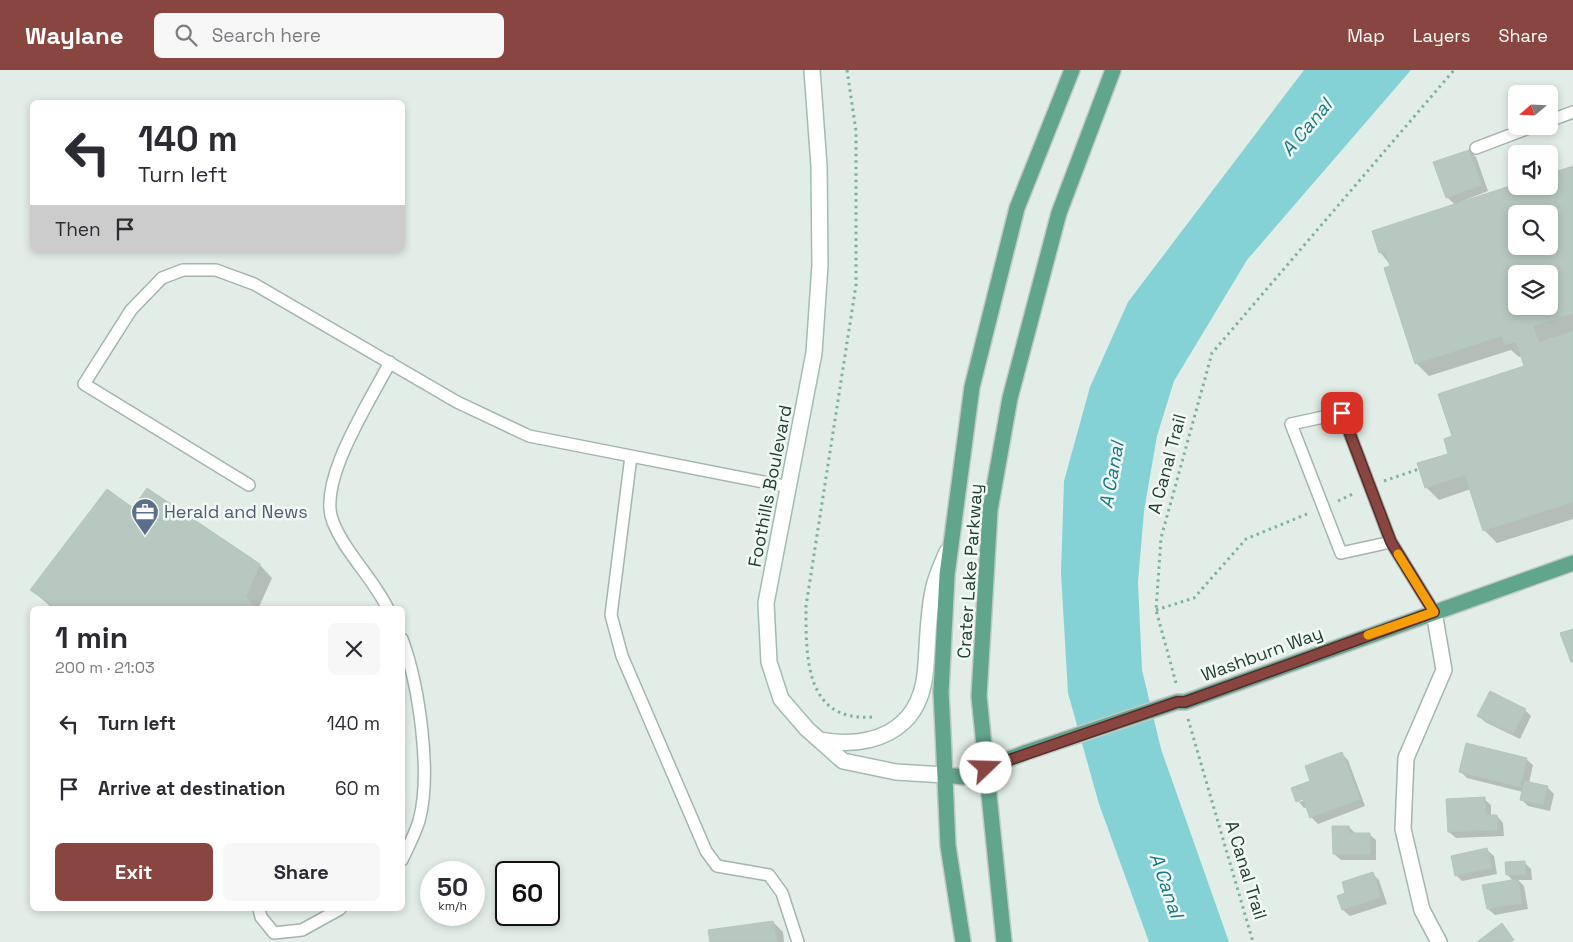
<!DOCTYPE html>
<html lang="en">
<head>
<meta charset="utf-8">
<style>
	body { margin:0; font-family:"Space Grotesk",sans-serif; background:#f7f7f7; color:#2b2b33; height:100vh; display:flex; flex-direction:column; font-size:19px; white-space:nowrap }
	* { box-sizing:border-box; margin:0 }
	p { font-size:16px; color:#7c7c81 }
	.icon { flex:none; width:28px; height:28px; fill:none; stroke:currentColor; stroke-width:2; stroke-linecap:round; stroke-linejoin:round }
	.map { position:relative; flex:1; overflow:hidden }
	.details { position:absolute; left:30px; top:536px; width:375px; height:305px; display:flex; flex-direction:column; background:#fff; border-radius:8px; box-shadow:0 2px 8px #0003 }
	.details>* { flex:none }
	.guide { position:absolute; left:30px; top:30px; width:375px; height:152px; border-radius:8px; box-shadow:0 2px 8px #0003; background:#fff; color:#2b2b33; overflow:hidden }
	.needle { width:32px; rotate:251deg }
	.buttons { position:absolute; left:1508px; top:15px; display:grid; gap:10px }
	.buttons a { display:grid; place-items:center; width:50px; height:50px; border-radius:8px; background:#fff; box-shadow:0 2px 8px #0003; font-size:25px }
	.speed { position:absolute; left:420px; top:791px; display:flex; gap:10px; font-size:25px; font-weight:700; text-align:center }
	.speed>* { display:grid; place-content:center; width:65px; height:65px; border-radius:50%; background:#fff; box-shadow:0 2px 8px #0003; line-height:1 }
	.speed small { font-size:12px; font-weight:400 }
	.speed .limit { border:2px solid #111; border-radius:8px; background:#fff; color:#111 }
	.pin { position:absolute; display:grid; place-items:center; width:42px; height:42px; color:#fff; margin:-21px; border-radius:10px; box-shadow:0 2px 8px #0006 }
	.me { position:absolute; width:55px; margin:-28px; rotate:69deg; stroke-linejoin:round; filter:drop-shadow(0 0 4px #0008) }
	.turn { display:flex; align-items:center; gap:18px; height:105px; padding:0 25px; font-size:22px }
	.turn .icon { width:65px; height:65px; stroke-width:2.5 }
	.turn b { display:block; font-size:35px; line-height:42px }
	.then { display:flex; align-items:center; height:48px; padding:0 25px; background:#0003; gap:10px; font-size:19px }
	.round { display:grid; place-items:center; flex:none; width:52px; height:52px; border-radius:8px; background:#f7f7f7 }
	.overview { display:flex; align-items:center; justify-content:space-between; height:85px; padding:0 25px }
	h1 { font-size:30px; font-weight:700; line-height:38px }
	.button { display:flex; gap:10px; margin-top:auto; padding:10px 25px }
	.button a { flex:1; height:58px; border-radius:8px; background:#894640; color:#fff; font-size:20px; font-weight:700; line-height:58px; text-align:center }
	.button a+a { background:#f7f7f7; color:#2b2b33 }
	ul { padding:0; list-style:none }
	li { display:flex; align-items:center; gap:15px; height:65px; padding:0 25px }
	li div { flex:1 }
	li b { display:block; font-size:19px }
	li em { font-style:normal }
	header { display:flex; align-items:center; gap:30px; box-sizing:border-box; height:70px; padding:0 25px; background:#894640; color:#fff }
	header strong { font-size:24px }
	nav { display:flex; gap:28px; margin-inline-start:auto; font-size:18px }
	.search { width:350px; height:45px; background:#f7f7f7; display:flex; align-items:center; gap:12px; box-sizing:border-box; padding:0 18px; border-radius:8px; color:#7c7c81; font-size:19px }
	.map>svg:first-child { display:block }
</style>
</head>
<body>
<header>
<strong>Waylane</strong>
<div class="search"><svg class="icon" aria-label="search" viewBox="0 0 24 24"><circle cx="10" cy="10" r="6"/><path d="M15 15l6 6"/></svg>Search here</div>
<nav><a>Map</a><a>Layers</a><a>Share</a></nav>
</header>
<div class="map">
<svg width="1573" height="872" viewBox="0 0 1573 872">
	<rect width="100%" height="100%" fill="#e1ede6"/>
	<path fill="#85d2d6" d="M 1304,0 L 1411,0 L 1247,190 L 1174,311 L 1157,366 L 1144,441 L 1138,512 L 1142,600 L 1161,679 L 1229,872 L 1149,872 L 1099,734 L 1068,623 L 1061,503 L 1064,411 L 1090,317 L 1128,232 Z"/>
	<path fill="#0003" fill-rule="evenodd" d="M 1469,81 L 1476,87 L 1488,121 L 1460,132 L 1460,134 L 1516,116 L 1549,116 L 1549,105 L 1573,98 L 1573,449 L 1497,473 L 1484,460 L 1471,419 L 1439,430 L 1426,417 L 1450,384 L 1454,367 L 1525,297 L 1522,286 L 1519,287 L 1511,280 L 1429,306 L 1416,293 L 1392,197 L 1380,182 L 1455,135 L 1447,127 ZM 1516,144 L 1549,144 L 1549,176 L 1516,176 ZM 1516,204 L 1549,204 L 1549,236 L 1516,236 Z
		M 133,440 L 260,495 L 272,508 L 258,539 L 53,539 L 32,520 Z
		M 1525,640 L 1531,646 L 1520,669 L 1485,652 L 1479,646 Z
		M 1342,684 L 1348,690 L 1365,736 L 1318,754 L 1311,747 L 1307,737 L 1304,738 L 1298,731 L 1312,711 ZM 1309,726 L 1310,728 L 1299,732 L 1299,730 Z
		M 1526,689 L 1533,695 L 1529,713 L 1547,717 L 1554,724 L 1550,741 L 1528,736 L 1521,729 L 1523,722 L 1467,708 L 1461,702 Z
		M 1484,729 L 1491,735 L 1491,746 L 1497,746 L 1503,753 L 1504,766 L 1456,768 L 1449,762 Z
		M 1349,757 L 1356,764 L 1369,764 L 1376,770 L 1376,790 L 1341,790 L 1334,784 Z
		M 1487,780 L 1494,786 L 1497,804 L 1462,811 L 1456,805 Z
		M 1524,792 L 1531,799 L 1532,810 L 1518,810 L 1524,816 L 1528,839 L 1495,845 L 1488,839 L 1513,811 L 1507,804 Z
		M 1372,803 L 1379,810 L 1387,834 L 1350,846 L 1343,840 L 1339,827 L 1347,824 Z
		M 773,852 L 783,862 L 784,872 L 711,872 Z"/>
	<path fill="#b6c8bf" stroke="#b3c7bc" fill-rule="evenodd" d="M 1469,80 L 1482,115 L 1446,128 L 1433,92 Z
		M 1573,96 L 1573,243 L 1533,256 L 1539,272 L 1573,261 L 1573,432 L 1483,461 L 1465,405 L 1425,418 L 1417,393 L 1448,384 L 1444,369 L 1452,366 L 1438,324 L 1524,296 L 1516,272 L 1505,275 L 1502,266 L 1415,294 L 1384,198 L 1390,196 L 1385,181 L 1379,183 L 1372,161 L 1516,114 L 1516,116 L 1549,116 L 1549,104 ZM 1516,144 L 1549,144 L 1549,176 L 1516,176 ZM 1516,204 L 1549,204 L 1549,236 L 1516,236 Z
		M 147,418 L 260,494 L 246,526 L 255,539 L 58,539 L 30,520 L 107,419 L 133,438 Z
		M 1573,559 L 1573,592 L 1571,592 L 1560,563 Z
		M 1490,621 L 1526,639 L 1513,664 L 1477,646 Z
		M 1466,673 L 1527,688 L 1520,717 L 1459,702 Z
		M 1342,682 L 1360,729 L 1310,748 L 1303,729 L 1296,732 L 1291,718 L 1310,711 L 1305,696 Z
		M 1524,711 L 1548,716 L 1543,735 L 1520,730 Z
		M 1485,727 L 1486,745 L 1497,745 L 1498,760 L 1448,762 L 1446,729 Z
		M 1332,756 L 1349,756 L 1349,763 L 1370,763 L 1370,784 L 1333,784 Z
		M 1487,778 L 1492,798 L 1455,806 L 1451,786 Z
		M 1525,791 L 1526,804 L 1506,805 L 1505,792 Z
		M 1373,802 L 1381,827 L 1342,840 L 1337,826 L 1345,823 L 1342,812 Z
		M 1518,809 L 1522,833 L 1487,839 L 1482,815 Z
		M 773,851 L 777,872 L 710,872 L 708,860 Z
		M 1502,853 L 1514,870 L 1510,872 L 1477,872 Z"/>
	<g fill="none" stroke-linecap="round" stroke-linejoin="round">
		<g stroke="#a3b5ad" stroke-width="14">
			<path id="service" d="M 1549,51 L 1573,42
				M 1476,78 L 1534,56
				M 631,386 L 611,545 L 622,586 L 706,781 L 717,796 L 769,805 L 782,823 L 798,872
				M 249,415 L 84,314 L 131,240 L 162,208 L 183,200 L 216,200 L 254,214 L 457,332 L 529,366 L 789,417
				M 1391,472 L 1341,483 L 1291,354 L 1342,343 L 1391,472 L 1434,542
				M 388,539 C 373,508 346,484 333,452 C 316,412 371,330 390,292
				M 402,569 C 419,615 432,704 419,751 C 415,764 408,777 402,790
				M 259,839 L 261,847 L 274,863 L 302,860 L 340,839"/>
		</g>
		<g stroke="#a3b5ad" stroke-width="18">
			<path id="minor" d="M 1434,542 L 1444,600 L 1406,688 L 1403,759 L 1422,840 L 1439,872"/>
		</g>
		<g stroke="#a1bcb0" stroke-width="18">
			<path id="secondary" d="M 812,0 L 819,96 L 820,195 L 814,283 L 766,533 L 769,592 L 781,629 L 807,659 L 843,691 L 896,702 L 945,705
				M 819,670 C 870,679 918,663 925,605 C 928,578 927,549 933,521 C 935,508 942,494 947,482"/>
		</g>
		<g stroke="#c1c9c6" stroke-width="18">
			<path id="primary" d="M 945,705 L 963,707 L 1027,682 L 1177,632 L 1185,632 L 1573,493
				M 963,872 L 948,776 L 943,662 L 941,622 L 947,505 L 972,317 L 1017,138 L 1072,0
				M 1004,872 L 979,626 L 990,440 L 1010,328 L 1059,143 L 1113,0"/>
		</g>
		<path stroke="#7fb39d" stroke-width="3" stroke-dasharray="2.5 4" stroke-linecap="butt" d="M 847,0 L 856,61 L 856,215 L 806,536 C 806,585 804,652 872,647
			M 1384,411 L 1419,399
			M 1338,431 L 1355,423
			M 1156,540 L 1194,528 L 1246,469 L 1307,444
			M 1176,613 L 1156,540 L 1161,468 L 1212,283 L 1454,0
			M 1188,649 L 1253,872"/>
		<use href="#service" stroke="#fff" stroke-width="11"/>
		<use href="#minor" stroke="#fff" stroke-width="15"/>
		<use href="#secondary" stroke="#fff" stroke-width="15"/>
		<use href="#primary" stroke="#62a58d" stroke-width="15"/>
	</g>
	<g fill="none" stroke-linecap="round" stroke-linejoin="round">
		<g stroke="#592e2a" stroke-width="12">
			<path id="route" d="M 986,698 L 1177,632 L 1185,632 L 1434,542 L 1391,472 L 1342,343"/>
		</g>
		<use href="#route" stroke="#894640" stroke-width="9"/>
		<path stroke="#f59e0b" stroke-width="9" d="M 1368,565 L 1434,542 L 1398,484"/>
	</g>
	<defs>
		<g id="office-pin" transform="scale(1.4375)"><path d="M0 17L-7.5 6A9.5 9.5 0 1 1 7.5 6Z" fill="#5c6f8a" stroke="#f2f9f5"/><path d="M-6-3h4V-5.5h4V-3h4V5H-6ZM-1-4.5V-3h2v-1.5ZM-6 0V1H6V0Z" fill="#fff"/></g>
	</defs>
	<g fill-rule="evenodd">
		<use href="#office-pin" x="145" y="442"/>
	</g>
	<g text-anchor="middle" stroke-width="5" stroke-linejoin="round" paint-order="stroke">
		<g font-size="18" fill="#203f33" stroke="#f2f9f5">
			<text transform="translate(1167 394) rotate(-75)" y="6">A Canal Trail</text>
			<text transform="translate(770 416) rotate(-79)" y="6">Foothills Boulevard</text>
			<text transform="translate(970 501) rotate(-86)" y="6">Crater Lake Parkway</text>
			<text transform="translate(1262 584) rotate(-20)" y="6">Washburn Way</text>
			<text transform="translate(1246 800) rotate(73)" y="6">A Canal Trail</text>
		</g>
		<g font-size="18" fill="#4e5e75" stroke="#f2f9f5" text-anchor="start">
			<text x="164" y="448">Herald and News</text>
		</g>
		<g font-size="19" font-style="italic" fill="#16797f" stroke="#f2f9f5">
			<text transform="translate(1306 57) rotate(-50)" y="7">A Canal</text>
			<text transform="translate(1111 405) rotate(-80)" y="7">A Canal</text>
			<text transform="translate(1167 815) rotate(71)" y="7">A Canal</text>
		</g>
	</g>
</svg>
<div class="buttons">
<a><svg class="needle" viewBox="-14 -14 28 28"><path d="M0-13l5 13h-10z" fill="#e53935"/><path d="M0 13l5-13h-10z" fill="#7c7c81"/></svg></a>
<a><svg class="icon" aria-label="sound" viewBox="0 0 24 24"><path d="M4 9h4l5-4v14l-5-4H4zM17 9q2 3 0 6"/></svg></a>
<a><svg class="icon" aria-label="search" viewBox="0 0 24 24"><circle cx="10" cy="10" r="6"/><path d="M15 15l6 6"/></svg></a>
<a><svg class="icon" aria-label="layers" viewBox="0 0 24 24"><path d="M12 4l9 5-9 5-9-5zM3 14l9 5 9-5"/></svg></a>
</div>
<div class="speed"><div>50<small>km/h</small></div><div class="limit">60</div></div>
<div class="pin" style="left:1342px;top:343px;background:#d93025"><svg class="icon" aria-label="arrive" viewBox="0 0 24 24"><path d="M6 21V4h12l-3 4 3 4H6"/></svg></div>
<svg class="me" style="left:986px;top:698px" viewBox="-20 -20 40 40"><circle r="19" fill="#fff"/><path d="M0-13L10 11 0 6-10 11z" fill="#894640"/></svg>
<div class="guide">
<div class="turn"><svg class="icon" aria-label="left" viewBox="0 0 24 24"><path d="M17 20v-9H6M10 6l-5 5 5 5"/></svg><div><b>140 m</b>Turn left</div></div>
<div class="then">Then<svg class="icon" aria-label="arrive" viewBox="0 0 24 24"><path d="M6 21V4h12l-3 4 3 4H6"/></svg></div>
</div>
<section class="details">
<div class="overview"><div><h1>1 min</h1><p>200 m · 21:03</p></div><a class="round"><svg class="icon" aria-label="close" viewBox="0 0 24 24"><path d="M6 6l12 12M18 6L6 18"/></svg></a></div>
<ul>
<li><svg class="icon" aria-label="left" viewBox="0 0 24 24"><path d="M17 20v-9H6M10 6l-5 5 5 5"/></svg><div><b>Turn left</b></div><em>140 m</em></li>
<li><svg class="icon" aria-label="arrive" viewBox="0 0 24 24"><path d="M6 21V4h12l-3 4 3 4H6"/></svg><div><b>Arrive at destination</b></div><em>60 m</em></li>
</ul>
<div class="button"><a>Exit</a><a>Share</a></div>
</section>
</div>
</body>
</html>
